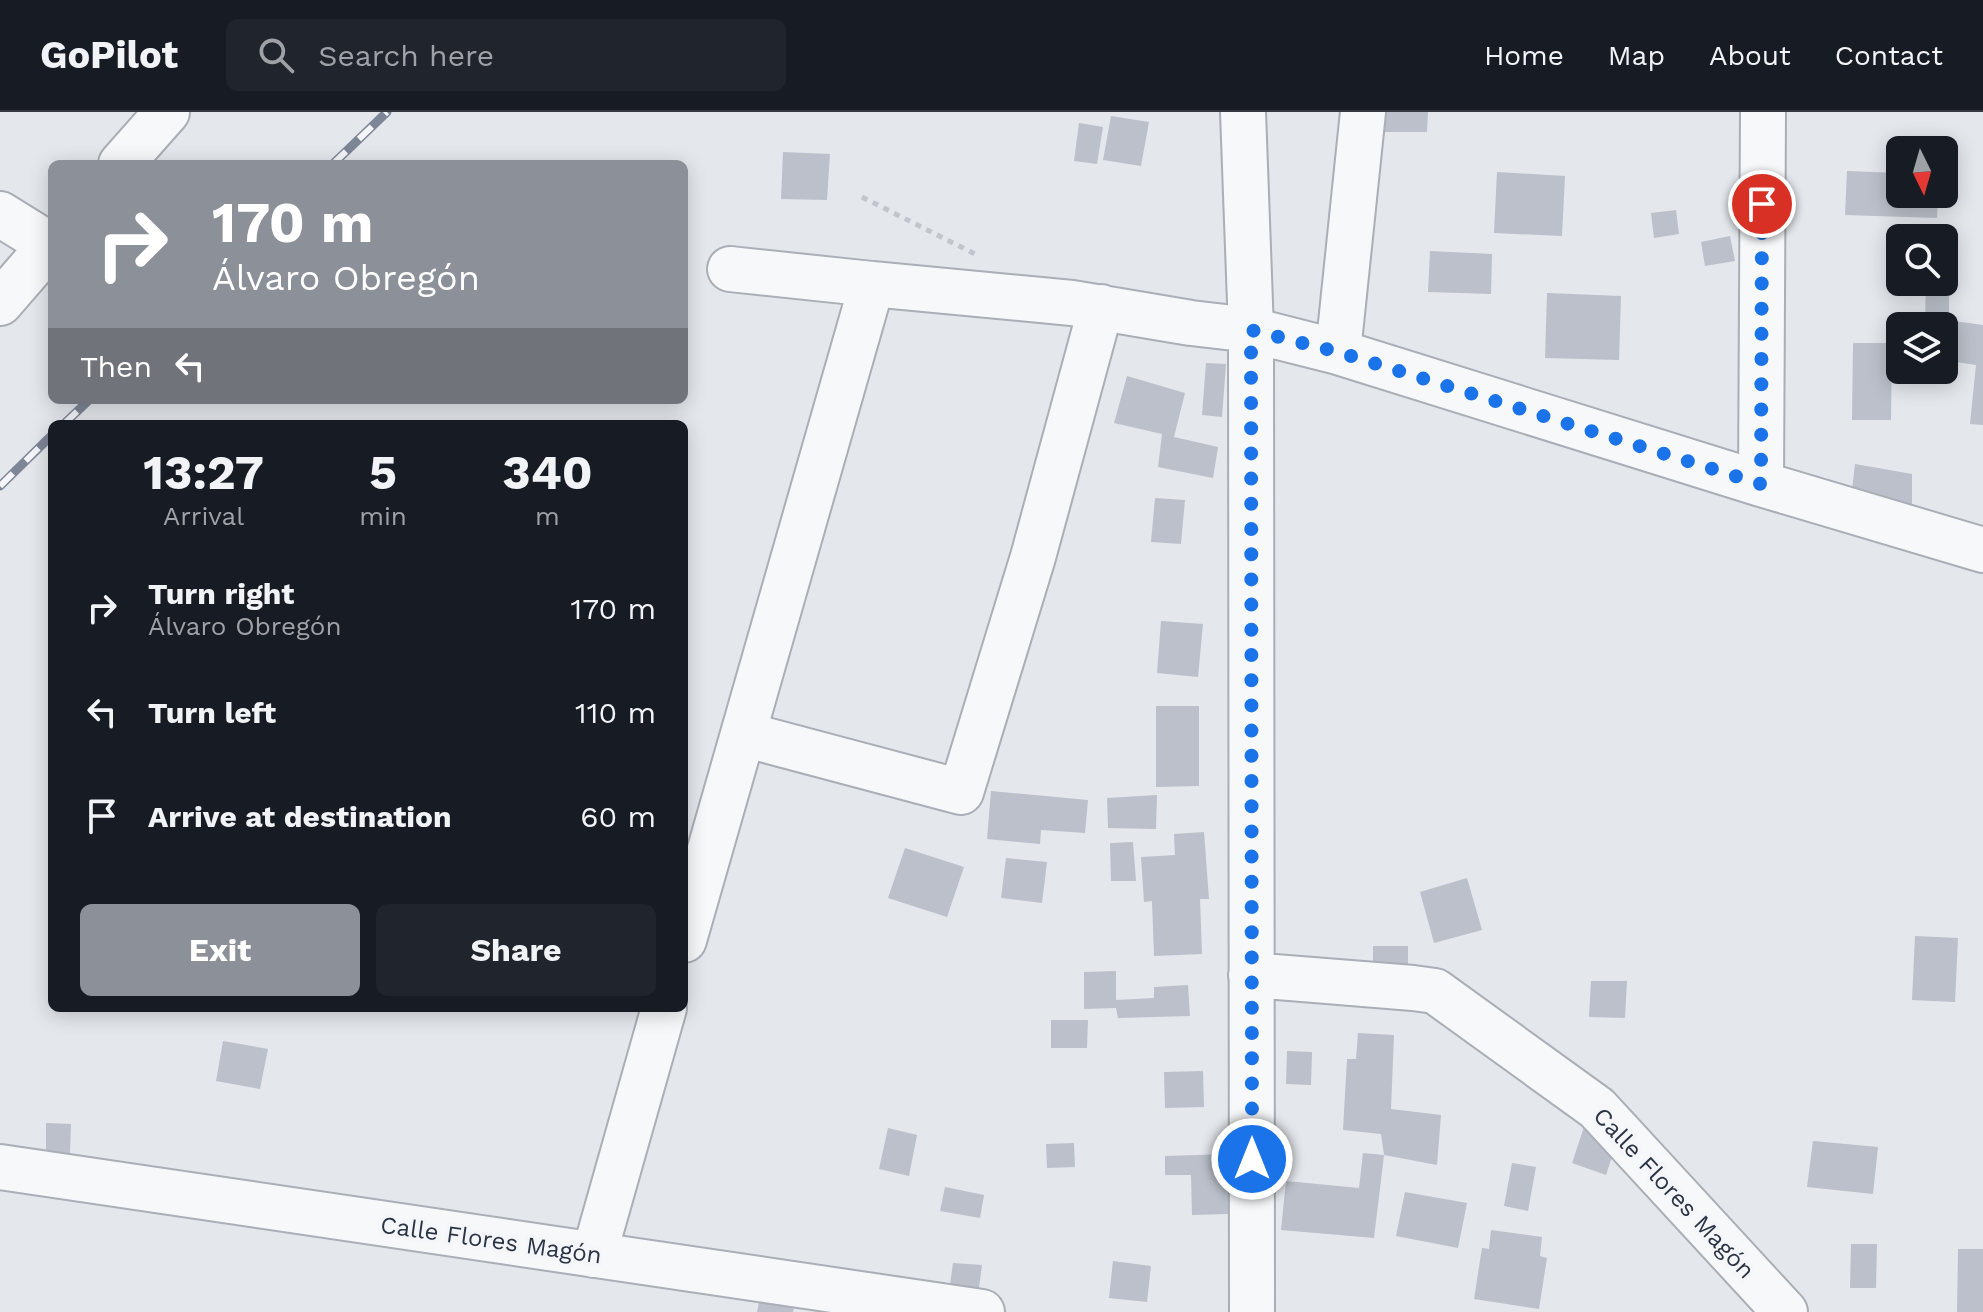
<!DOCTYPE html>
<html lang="en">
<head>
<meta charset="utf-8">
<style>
	body { margin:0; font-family:"Work Sans",sans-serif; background:#20242c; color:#f1f3f6; height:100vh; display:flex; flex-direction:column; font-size:30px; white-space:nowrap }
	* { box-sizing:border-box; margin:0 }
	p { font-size:26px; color:#9ea1a6 }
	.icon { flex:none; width:44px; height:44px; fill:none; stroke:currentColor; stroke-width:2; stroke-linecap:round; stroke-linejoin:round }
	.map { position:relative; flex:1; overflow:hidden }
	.drawer { position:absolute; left:48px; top:308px; width:640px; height:592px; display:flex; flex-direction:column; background:#171b24; border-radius:12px; box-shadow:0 4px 20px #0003 }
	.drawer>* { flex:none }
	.banner { position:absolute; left:48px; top:48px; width:640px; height:244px; border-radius:12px; box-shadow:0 4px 20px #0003; background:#8c9099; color:#fff; overflow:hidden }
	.needle { width:52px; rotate:175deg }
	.tools { position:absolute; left:1886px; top:24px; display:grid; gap:16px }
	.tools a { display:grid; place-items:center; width:72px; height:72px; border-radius:12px; background:#171b24; box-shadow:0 4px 20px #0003; font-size:40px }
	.pin { position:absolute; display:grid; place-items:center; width:68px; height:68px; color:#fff; margin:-34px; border:4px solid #fff; border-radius:50%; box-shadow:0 2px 8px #0007 }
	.me { position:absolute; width:88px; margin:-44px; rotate:0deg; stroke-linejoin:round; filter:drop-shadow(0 0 6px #0008) }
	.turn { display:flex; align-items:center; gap:28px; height:168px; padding:0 32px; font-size:36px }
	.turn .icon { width:104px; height:104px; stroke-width:2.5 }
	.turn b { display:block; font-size:56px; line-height:68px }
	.then { display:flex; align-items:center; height:76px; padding:0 32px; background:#0003; gap:16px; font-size:30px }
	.eta { display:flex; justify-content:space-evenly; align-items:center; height:136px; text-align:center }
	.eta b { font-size:48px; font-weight:700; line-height:56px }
	.button { display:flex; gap:16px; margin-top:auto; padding:16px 32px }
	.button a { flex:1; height:92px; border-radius:12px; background:#8c9099; color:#fff; font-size:32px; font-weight:700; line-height:92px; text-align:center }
	.button a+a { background:#20242c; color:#f1f3f6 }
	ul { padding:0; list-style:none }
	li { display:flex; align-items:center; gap:24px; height:104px; padding:0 32px }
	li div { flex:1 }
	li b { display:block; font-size:30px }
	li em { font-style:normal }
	header { display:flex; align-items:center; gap:48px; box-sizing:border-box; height:112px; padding:0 40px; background:#171b24; border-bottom:2px solid #363941 }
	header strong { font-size:38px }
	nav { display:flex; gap:44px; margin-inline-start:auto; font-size:28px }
	.search { width:560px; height:72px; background:#20242c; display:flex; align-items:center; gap:20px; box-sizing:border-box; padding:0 28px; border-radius:12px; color:#9ea1a6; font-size:30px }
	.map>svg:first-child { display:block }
</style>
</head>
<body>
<header>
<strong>GoPilot</strong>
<div class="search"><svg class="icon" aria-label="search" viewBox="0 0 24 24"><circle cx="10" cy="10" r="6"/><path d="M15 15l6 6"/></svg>Search here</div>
<nav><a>Home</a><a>Map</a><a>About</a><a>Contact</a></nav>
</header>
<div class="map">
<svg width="1983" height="1200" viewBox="0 0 1983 1200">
	<rect width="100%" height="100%" fill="#e4e7ec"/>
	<path fill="#bbc0ca" d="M 1385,0 L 1428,0 L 1427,20 L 1384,20 Z
		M 1111,4 L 1149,10 L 1141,54 L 1103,48 Z
		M 1079,11 L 1103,15 L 1097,52 L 1074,49 Z
		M 783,40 L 830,42 L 827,88 L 781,87 Z
		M 1847,59 L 1900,61 L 1900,82 L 1938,82 L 1937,106 L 1845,103 Z
		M 1497,60 L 1565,64 L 1562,124 L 1494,121 Z
		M 1676,98 L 1679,122 L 1654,126 L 1651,101 Z
		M 1730,124 L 1735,149 L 1705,154 L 1701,130 Z
		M 1430,139 L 1492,142 L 1491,182 L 1428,180 Z
		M 1949,161 L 1949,208 L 1925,208 L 1926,170 L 1944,170 L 1944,162 Z
		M 1547,181 L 1621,184 L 1619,248 L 1545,246 Z
		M 1954,209 L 1983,213 L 1983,313 L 1970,312 L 1976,253 L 1949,249 Z
		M 1853,231 L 1892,231 L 1891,308 L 1852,308 Z
		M 1206,251 L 1226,252 L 1222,305 L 1202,303 Z
		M 1127,264 L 1185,281 L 1174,325 L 1218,335 L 1213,366 L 1158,355 L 1162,322 L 1114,311 Z
		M 1855,352 L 1912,362 L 1912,399 L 1852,378 Z
		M 1155,386 L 1185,388 L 1181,432 L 1151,430 Z
		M 1161,509 L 1203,512 L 1198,565 L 1157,561 Z
		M 1156,594 L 1199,594 L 1199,674 L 1156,675 Z
		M 991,679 L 1088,688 L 1085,721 L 1041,718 L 1040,732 L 987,727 Z
		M 1157,683 L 1156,717 L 1108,716 L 1107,686 Z
		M 1204,720 L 1209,787 L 1200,787 L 1202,842 L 1154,844 L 1152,789 L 1144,790 L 1141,745 L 1175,743 L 1174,722 Z
		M 1133,730 L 1136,769 L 1111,769 L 1110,731 Z
		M 905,736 L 964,755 L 947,805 L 888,786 Z
		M 1006,746 L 1047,750 L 1042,791 L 1001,786 Z
		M 1467,766 L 1482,818 L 1434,831 L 1420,780 Z
		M 1915,824 L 1958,826 L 1955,890 L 1912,888 Z
		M 1373,834 L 1408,834 L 1408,852 L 1373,852 Z
		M 1116,859 L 1116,888 L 1154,886 L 1154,875 L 1188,873 L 1190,904 L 1118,906 L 1116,896 L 1084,897 L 1084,860 Z
		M 1591,869 L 1627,869 L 1625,906 L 1589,905 Z
		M 1051,908 L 1088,908 L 1087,936 L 1051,936 Z
		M 1358,921 L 1394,923 L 1391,997 L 1441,1003 L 1437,1053 L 1384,1043 L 1381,1022 L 1343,1018 L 1347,947 L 1356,947 Z
		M 223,929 L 268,937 L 260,977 L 216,969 Z
		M 1287,939 L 1312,940 L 1311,973 L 1286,972 Z
		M 1203,959 L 1204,995 L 1165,996 L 1164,960 Z
		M 46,1011 L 71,1012 L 70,1041 L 46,1040 Z
		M 1584,1015 L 1618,1026 L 1606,1063 L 1572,1051 Z
		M 888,1016 L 917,1023 L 909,1064 L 879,1057 Z
		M 1813,1029 L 1878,1035 L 1873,1082 L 1807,1075 Z
		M 1074,1031 L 1075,1055 L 1047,1056 L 1046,1032 Z
		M 1363,1041 L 1384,1043 L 1374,1126 L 1281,1118 L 1286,1069 L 1359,1076 Z
		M 1228,1042 L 1229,1102 L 1192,1103 L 1191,1063 L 1165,1063 L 1165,1044 Z
		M 1512,1051 L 1536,1055 L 1528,1099 L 1504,1094 Z
		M 945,1075 L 984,1083 L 980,1106 L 940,1099 Z
		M 1405,1080 L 1467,1091 L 1458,1136 L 1396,1124 Z
		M 1491,1118 L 1542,1125 L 1540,1144 L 1547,1146 L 1539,1197 L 1474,1187 L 1482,1136 L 1489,1137 Z
		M 1851,1132 L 1877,1132 L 1876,1176 L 1850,1176 Z
		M 1958,1137 L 1983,1137 L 1983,1200 L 1957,1200 Z
		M 1113,1149 L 1151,1154 L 1147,1190 L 1109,1186 Z
		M 953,1151 L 982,1153 L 979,1176 L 950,1173 Z
		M 759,1190 L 794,1196 L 793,1200 L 757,1200 Z"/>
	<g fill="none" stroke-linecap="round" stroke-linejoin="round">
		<g stroke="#a9aeb7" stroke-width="48">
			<path id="minor" d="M 1243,0 L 1251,218 L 1338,240 L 1761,372 L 1983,438
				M 121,52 L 167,0
				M 0,102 L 50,133
				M 730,157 L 872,172
				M 0,191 L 52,131
				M 1338,240 L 1363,0
				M 1761,372 L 1763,0
				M 743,622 L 961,680 L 1033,445 L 1101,195
				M 684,828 L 872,172 L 1072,191 L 1191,211 L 1251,218 L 1252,1200
				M 1251,863 L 1413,876 L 1435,879 L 1597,996 L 1785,1200
				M 0,1055 L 982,1200
				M 594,1143 L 664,896"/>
		</g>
		<path stroke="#c2c5cb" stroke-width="5" stroke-dasharray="6 6" stroke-linecap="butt" d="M 862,85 L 975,142"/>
		<use href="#minor" stroke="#f7f8fa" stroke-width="44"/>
		<g stroke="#7d8696" stroke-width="9">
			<path id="rail" d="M 333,52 L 387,0
				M 64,312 L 89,288
				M 0,374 L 52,323"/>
		</g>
		<use href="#rail" stroke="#f4f6f9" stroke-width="6" stroke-dasharray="18" stroke-linecap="butt"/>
	</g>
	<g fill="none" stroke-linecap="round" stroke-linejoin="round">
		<path stroke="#1a73e8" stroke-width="14" stroke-dasharray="0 25.2" d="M 1252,1047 L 1251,218 L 1338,240 L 1761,372 L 1762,92"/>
	</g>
	<g text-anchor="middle" stroke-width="8" stroke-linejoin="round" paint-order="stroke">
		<g font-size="24" fill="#2b3445" stroke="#f4f6f9">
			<text transform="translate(1674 1081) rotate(47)" y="8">Calle Flores Magón</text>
			<text transform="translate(491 1128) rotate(8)" y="8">Calle Flores Magón</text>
		</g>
	</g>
</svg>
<div class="tools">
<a><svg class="needle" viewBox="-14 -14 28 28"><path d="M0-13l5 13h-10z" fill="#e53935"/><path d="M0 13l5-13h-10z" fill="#9ea1a6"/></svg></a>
<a><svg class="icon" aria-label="search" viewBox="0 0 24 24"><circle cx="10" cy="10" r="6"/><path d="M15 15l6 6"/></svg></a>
<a><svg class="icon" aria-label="layers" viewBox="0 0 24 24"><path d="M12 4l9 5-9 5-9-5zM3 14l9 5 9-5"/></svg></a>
</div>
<div class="pin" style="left:1762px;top:92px;background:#d93025"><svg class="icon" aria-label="arrive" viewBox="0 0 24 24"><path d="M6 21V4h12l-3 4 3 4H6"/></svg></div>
<svg class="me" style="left:1252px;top:1047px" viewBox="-20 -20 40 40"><circle r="17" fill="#1a73e8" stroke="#fff" stroke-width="3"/><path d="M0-11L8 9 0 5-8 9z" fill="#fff"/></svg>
<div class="banner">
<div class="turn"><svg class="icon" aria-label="right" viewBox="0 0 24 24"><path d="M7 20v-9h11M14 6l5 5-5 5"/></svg><div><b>170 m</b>Álvaro Obregón</div></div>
<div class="then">Then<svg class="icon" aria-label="left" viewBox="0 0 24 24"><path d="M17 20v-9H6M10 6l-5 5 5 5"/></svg></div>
</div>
<section class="drawer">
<div class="eta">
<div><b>13:27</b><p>Arrival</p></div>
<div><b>5</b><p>min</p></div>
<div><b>340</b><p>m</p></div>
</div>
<ul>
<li><svg class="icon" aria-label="right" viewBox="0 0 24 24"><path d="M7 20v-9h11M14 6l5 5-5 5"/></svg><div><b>Turn right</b><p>Álvaro Obregón</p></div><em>170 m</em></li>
<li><svg class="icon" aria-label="left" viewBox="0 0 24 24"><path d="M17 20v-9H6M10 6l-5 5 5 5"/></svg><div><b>Turn left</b></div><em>110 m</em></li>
<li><svg class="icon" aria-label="arrive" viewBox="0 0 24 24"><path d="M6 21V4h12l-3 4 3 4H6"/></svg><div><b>Arrive at destination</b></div><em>60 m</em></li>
</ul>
<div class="button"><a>Exit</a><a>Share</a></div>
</section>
</div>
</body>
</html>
